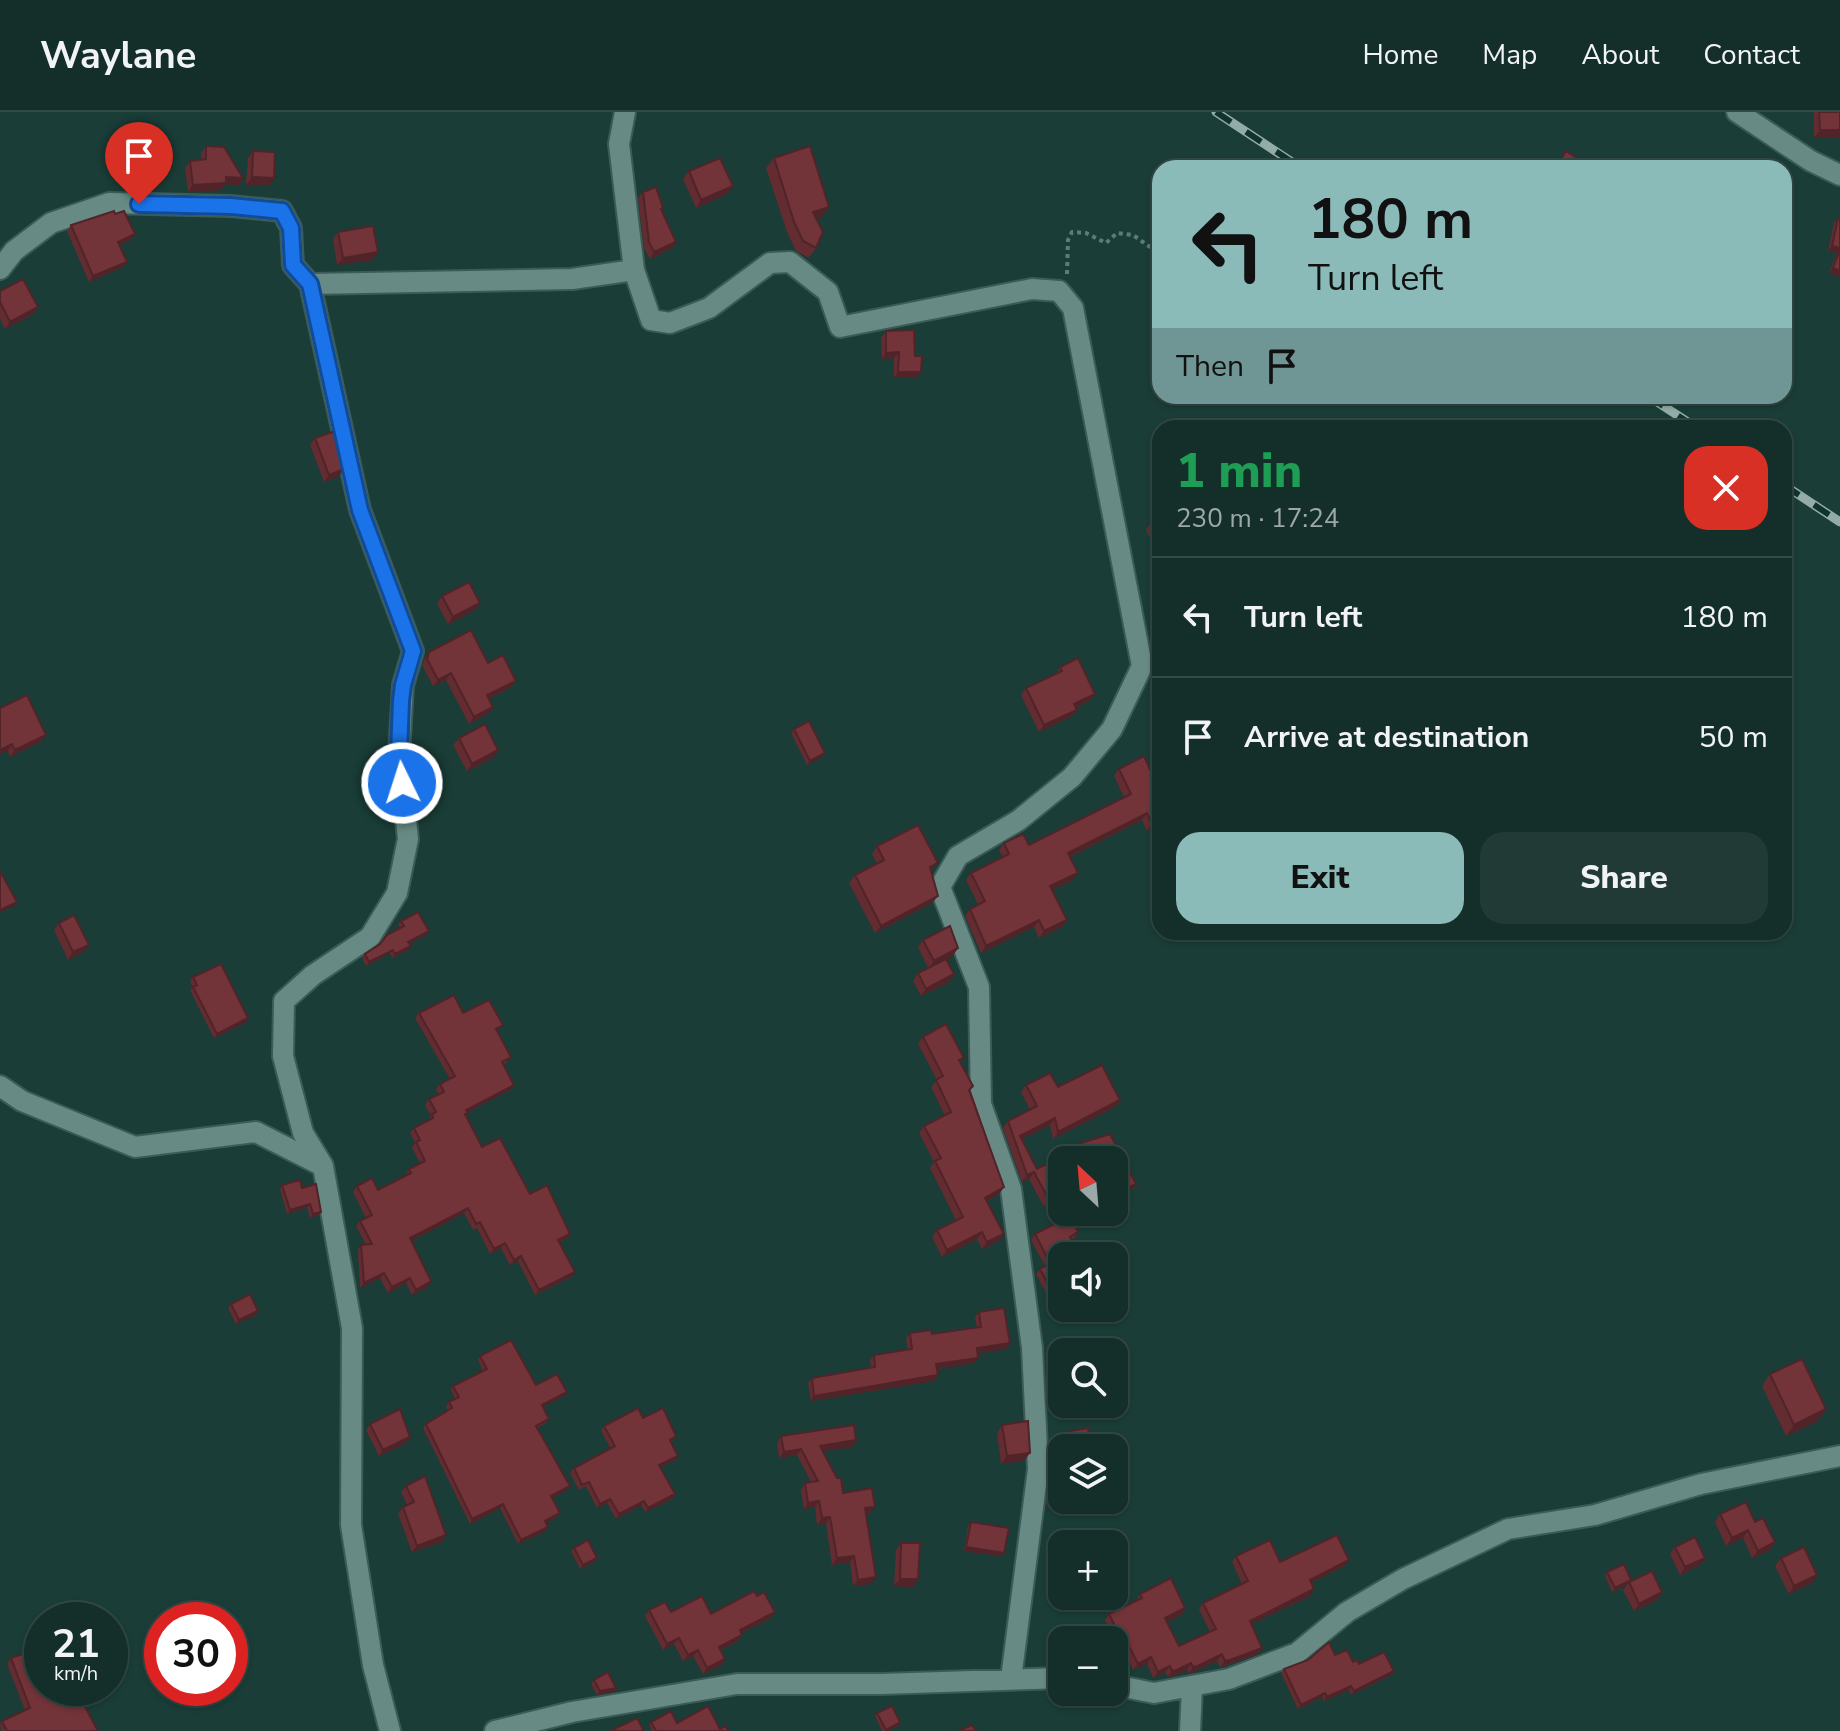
<!DOCTYPE html>
<html lang="en">
<head>
<meta charset="utf-8">
<style>
	body { margin:0; font-family:"Nunito Sans",sans-serif; background:#213a35; color:#f1f3f6; height:100vh; display:flex; flex-direction:column; font-size:30px; white-space:nowrap }
	* { box-sizing:border-box; margin:0 }
	p { font-size:26px; color:#9da8a8 }
	.icon { flex:none; width:44px; height:44px; fill:none; stroke:currentColor; stroke-width:2; stroke-linecap:round; stroke-linejoin:round }
	.map { position:relative; flex:1; overflow:hidden }
	.drawer { position:absolute; left:1152px; top:308px; width:640px; height:520px; display:flex; flex-direction:column; background:#142e29; border-radius:24px; box-shadow:0 2px 6px #0004,0 0 0 2px #334a46 }
	.drawer>* { flex:none }
	.guide { position:absolute; left:1152px; top:48px; width:640px; height:244px; border-radius:24px; box-shadow:0 2px 6px #0004,0 0 0 2px #334a46; background:#8bbbb9; color:#111; overflow:hidden }
	.needle { width:52px; rotate:334deg }
	.tools { position:absolute; left:1048px; top:1034px; display:grid; gap:16px }
	.tools a { display:grid; place-items:center; width:80px; height:80px; border-radius:16px; background:#142e29; box-shadow:0 2px 6px #0004,0 0 0 2px #334a46; font-size:40px }
	.speed { position:absolute; left:24px; top:1490px; display:flex; gap:16px; font-size:40px; font-weight:700; text-align:center }
	.speed>* { display:grid; place-content:center; width:104px; height:104px; border-radius:50%; background:#142e29; box-shadow:0 2px 6px #0004,0 0 0 2px #334a46; line-height:1 }
	.speed small { font-size:20px; font-weight:400 }
	.speed .limit { border:12px solid #d22; background:#fff; color:#111 }
	.pin { position:absolute; display:grid; place-items:center; width:68px; height:68px; color:#fff; margin:-82px -34px; border-radius:50% 50% 50% 0; rotate:-45deg; box-shadow:0 0 8px #0007 }
	.pin .icon { rotate:45deg }
	.me { position:absolute; width:88px; margin:-44px; rotate:356deg; stroke-linejoin:round; filter:drop-shadow(0 0 6px #0008) }
	.turn { display:flex; align-items:center; gap:28px; height:168px; padding:0 24px; font-size:36px }
	.turn .icon { width:104px; height:104px; stroke-width:2.5 }
	.turn b { display:block; font-size:56px; line-height:68px }
	.then { display:flex; align-items:center; height:76px; padding:0 24px; background:#0003; gap:16px; font-size:30px }
	.round { display:grid; place-items:center; flex:none; width:84px; height:84px; border-radius:24px; background:#213a35 }
	.headline { display:flex; align-items:center; justify-content:space-between; height:136px; padding:0 24px }
	h1 { font-size:48px; font-weight:800; line-height:60px; color:#1e9e55 }
	.cta { display:flex; gap:16px; margin-top:auto; padding:16px 24px }
	.cta a { flex:1; height:92px; border-radius:24px; background:#8bbbb9; color:#111; font-size:32px; font-weight:800; line-height:92px; text-align:center }
	.cta a+a { background:#213a35; color:#f1f3f6 }
	ul { padding:0; list-style:none }
	li { display:flex; align-items:center; gap:24px; height:120px; padding:0 24px; border-top:2px solid #334a46 }
	li div { flex:1 }
	li b { display:block; font-size:30px }
	li em { font-style:normal }
	header { display:flex; align-items:center; gap:48px; box-sizing:border-box; height:112px; padding:0 40px; background:#142e29; border-bottom:2px solid #334a46 }
	header strong { font-size:38px }
	nav { display:flex; gap:44px; margin-inline-start:auto; font-size:28px }
	.map>svg:first-child { display:block }
</style>
</head>
<body>
<header>
<strong>Waylane</strong>
<nav><a>Home</a><a>Map</a><a>About</a><a>Contact</a></nav>
</header>
<div class="map">
<svg width="1840" height="1619" viewBox="0 0 1840 1619">
	<rect width="100%" height="100%" fill="#1a3d37"/>
	<g fill="none" stroke-linecap="round" stroke-linejoin="round">
		<g stroke="#3b5b56" stroke-width="24">
			<path id="street" d="M 625,0 L 619,32 L 634,158
				M 1737,0 L 1811,49 L 1840,63
				M 0,157 L 14,139 L 51,111 L 109,91 L 231,94 L 282,99 L 291,116 L 293,153 L 310,172 L 572,167 L 634,158 L 651,208 L 670,211 L 709,196 L 770,151 L 790,150 L 828,180 L 840,215 L 1032,177 L 1059,179 L 1073,196 L 1142,554 L 1112,617 L 1072,665 L 1019,708 L 958,744 L 940,775 L 979,875 L 981,992 L 1011,1077 L 1032,1236 L 1038,1357 L 1011,1567
				M 310,172 L 360,398 L 413,539 L 403,573 L 399,643 L 408,727 L 397,781 L 370,825 L 313,863 L 284,889 L 283,944 L 303,1021 L 323,1054
				M 0,974 L 22,989 L 135,1035 L 256,1020 L 323,1054 L 352,1216 L 351,1413 L 373,1553 L 390,1619
				M 1114,1573 L 1154,1581 L 1229,1567 L 1297,1541 L 1347,1500 L 1403,1467 L 1508,1417 L 1595,1403 L 1701,1372 L 1840,1344
				M 495,1619 L 572,1600 L 737,1572 L 881,1572 L 1062,1566
				M 1190,1619 L 1192,1574"/>
		</g>
		<path stroke="#5e7b76" stroke-width="4" stroke-dasharray="4 4" stroke-linecap="butt" d="M 1067,162 L 1068,128 L 1072,120 L 1086,121 L 1106,131 L 1117,121 L 1133,123 L 1160,142"/>
		<use href="#street" stroke="#678b84" stroke-width="20"/>
		<g stroke="#94aca7" stroke-width="9">
			<path id="rail" d="M 1216,0 L 1301,56
				M 1648,284 L 1697,316
				M 1784,373 L 1840,410"/>
		</g>
		<use href="#rail" stroke="#0f332d" stroke-width="6" stroke-dasharray="18" stroke-linecap="butt"/>
	</g>
	<path fill="#622c31" d="M 1814,0 L 1840,0 L 1814,26 Z
		M 206,34 L 243,66 L 239,73 L 225,72 L 221,78 L 188,80 L 185,56 L 190,49 L 201,48 L 201,41 Z
		M 253,39 L 274,66 L 269,74 L 246,73 L 248,46 Z
		M 774,46 L 822,105 L 817,107 L 816,136 L 809,146 L 796,139 L 787,120 L 766,56 Z
		M 689,59 L 727,82 L 696,96 L 683,67 Z
		M 643,80 L 663,96 L 662,99 L 672,136 L 650,147 L 644,136 L 638,86 Z
		M 115,102 L 135,122 L 130,128 L 119,133 L 123,155 L 89,170 L 67,119 L 71,113 Z
		M 1838,106 L 1840,107 L 1840,165 L 1829,161 L 1837,141 L 1828,139 L 1834,111 Z
		M 338,120 L 372,148 L 337,153 L 333,127 Z
		M 0,179 L 38,195 L 32,203 L 5,217 L 0,207 Z
		M 886,219 L 921,260 L 917,266 L 894,266 L 894,246 L 882,247 L 881,226 Z
		M 315,326 L 344,357 L 339,364 L 324,370 L 310,333 Z
		M 1160,406 L 1160,448 L 1146,418 L 1151,410 Z
		M 442,484 L 475,498 L 448,512 L 437,492 Z
		M 429,540 L 488,551 L 511,575 L 489,587 L 489,601 L 469,612 L 446,568 L 433,574 L 422,553 L 425,546 Z
		M 1060,555 L 1090,588 L 1076,596 L 1077,598 L 1072,604 L 1039,620 L 1021,583 L 1026,576 L 1056,562 Z
		M 0,596 L 42,629 L 10,645 L 8,639 Z
		M 794,617 L 822,645 L 807,653 L 791,621 Z
		M 459,626 L 498,638 L 493,646 L 467,659 L 453,633 Z
		M 1119,657 L 1160,713 L 1147,719 L 1142,708 L 1070,745 L 1073,768 L 1052,778 L 1062,815 L 1039,826 L 1034,815 L 981,841 L 965,804 L 970,797 L 978,792 L 966,768 L 971,761 L 1003,745 L 999,738 L 1004,731 L 1029,733 L 1124,685 L 1114,664 Z
		M 877,734 L 933,758 L 931,759 L 938,784 L 932,791 L 875,821 L 849,771 L 855,763 L 877,752 L 872,742 Z
		M 401,809 L 426,823 L 409,832 L 411,834 L 408,838 L 392,846 L 390,841 L 366,854 L 362,846 L 365,842 L 400,816 L 398,812 Z
		M 59,811 L 83,840 L 68,848 L 54,818 Z
		M 923,828 L 953,844 L 946,847 L 954,862 L 949,870 L 921,884 L 913,869 L 918,861 L 928,856 L 918,835 Z
		M 193,865 L 246,910 L 214,926 L 190,878 L 193,875 L 190,869 Z
		M 419,901 L 463,901 L 499,918 L 497,919 L 507,950 L 503,953 L 514,973 L 510,978 L 467,1000 L 466,1003 L 482,1035 L 530,1082 L 566,1127 L 559,1131 L 575,1160 L 571,1165 L 535,1183 L 518,1149 L 510,1153 L 501,1136 L 490,1142 L 477,1116 L 473,1118 L 464,1101 L 411,1129 L 428,1175 L 412,1183 L 406,1171 L 388,1181 L 380,1166 L 360,1176 L 358,1138 L 361,1133 L 366,1133 L 356,1114 L 360,1109 L 366,1106 L 353,1080 L 357,1074 L 378,1078 L 406,1063 L 406,1062 L 409,1057 L 420,1051 L 412,1035 L 415,1031 L 410,1021 L 414,1016 L 428,1008 L 431,1004 L 425,993 L 429,987 L 438,982 L 436,977 L 440,972 L 450,967 L 415,906 Z
		M 923,925 L 961,950 L 1004,1075 L 999,1082 L 987,1089 L 999,1129 L 982,1137 L 977,1127 L 942,1145 L 932,1125 L 937,1118 L 956,1108 L 930,1056 L 934,1050 L 919,1021 L 924,1014 L 945,1004 L 931,975 L 937,968 L 918,932 Z
		M 1102,953 L 1120,988 L 1115,995 L 1053,1027 L 1050,1013 L 1022,1027 L 1037,1057 L 1058,1047 L 1058,1044 L 1062,1037 L 1110,1022 L 1136,1072 L 1131,1078 L 1114,1087 L 1114,1048 L 1062,1048 L 1062,1086 L 1044,1095 L 1029,1067 L 1022,1070 L 1003,1016 L 1008,1009 L 1030,998 L 1021,980 L 1026,973 L 1050,961 L 1058,975 Z
		M 282,1073 L 302,1076 L 319,1103 L 310,1106 L 307,1095 L 287,1102 L 280,1077 Z
		M 1078,1120 L 1074,1126 L 1071,1128 L 1062,1173 L 1046,1181 L 1036,1162 L 1040,1157 L 1045,1154 L 1031,1128 L 1035,1122 Z
		M 231,1192 L 258,1199 L 256,1203 L 236,1212 L 228,1196 Z
		M 979,1200 L 1010,1231 L 1006,1237 L 978,1241 L 978,1246 L 974,1251 L 937,1257 L 938,1263 L 934,1269 L 811,1289 L 808,1271 L 812,1266 L 871,1256 L 870,1248 L 874,1243 L 908,1238 L 906,1227 L 910,1221 L 932,1222 L 977,1216 L 975,1205 Z
		M 480,1244 L 536,1273 L 564,1284 L 543,1295 L 549,1307 L 546,1311 L 537,1316 L 567,1378 L 552,1386 L 560,1401 L 557,1405 L 546,1411 L 546,1419 L 518,1432 L 500,1396 L 470,1412 L 423,1316 L 426,1312 L 448,1299 L 446,1295 L 449,1290 L 455,1287 L 451,1278 L 453,1274 L 483,1259 L 478,1248 Z
		M 1770,1262 L 1818,1309 L 1786,1324 L 1762,1274 Z
		M 643,1306 L 673,1329 L 671,1330 L 675,1348 L 661,1355 L 675,1382 L 672,1387 L 645,1400 L 641,1393 L 616,1407 L 607,1391 L 597,1396 L 586,1374 L 579,1378 L 570,1361 L 574,1356 L 611,1337 L 601,1319 L 604,1314 Z
		M 370,1312 L 406,1331 L 379,1344 L 366,1318 Z
		M 1002,1313 L 1025,1348 L 1001,1352 L 997,1321 Z
		M 1070,1319 L 1091,1336 L 1069,1336 L 1067,1322 Z
		M 781,1324 L 856,1328 L 852,1335 L 823,1339 L 843,1381 L 870,1401 L 866,1402 L 871,1472 L 853,1474 L 850,1450 L 832,1453 L 826,1411 L 817,1413 L 815,1395 L 804,1397 L 801,1378 L 805,1371 L 811,1370 L 797,1343 L 779,1346 L 777,1331 Z
		M 1052,1370 L 1071,1390 L 1046,1393 L 1049,1374 Z
		M 406,1374 L 446,1423 L 442,1430 L 412,1440 L 398,1402 L 403,1395 L 407,1393 L 401,1380 Z
		M 1720,1402 L 1755,1410 L 1770,1438 L 1752,1446 L 1743,1426 L 1726,1434 L 1715,1410 Z
		M 971,1410 L 1004,1441 L 1001,1444 L 964,1439 L 968,1414 Z
		M 901,1431 L 918,1467 L 913,1475 L 894,1474 L 896,1438 Z
		M 1675,1435 L 1705,1446 L 1700,1453 L 1680,1463 L 1670,1442 Z
		M 574,1436 L 594,1450 L 580,1457 L 571,1439 Z
		M 1236,1444 L 1280,1450 L 1349,1448 L 1344,1454 L 1311,1471 L 1310,1484 L 1251,1512 L 1258,1542 L 1225,1554 L 1220,1555 L 1217,1549 L 1194,1560 L 1189,1561 L 1187,1558 L 1173,1564 L 1168,1565 L 1165,1560 L 1153,1566 L 1147,1552 L 1133,1558 L 1126,1542 L 1114,1548 L 1114,1528 L 1105,1508 L 1109,1502 L 1136,1489 L 1140,1482 L 1185,1496 L 1181,1503 L 1167,1510 L 1179,1534 L 1210,1520 L 1199,1497 L 1203,1491 L 1242,1472 L 1232,1450 Z
		M 1781,1446 L 1817,1463 L 1812,1471 L 1789,1482 L 1775,1454 Z
		M 1607,1460 L 1631,1468 L 1657,1488 L 1634,1499 L 1623,1478 L 1627,1473 L 1612,1480 L 1605,1464 Z
		M 649,1498 L 671,1500 L 711,1502 L 771,1506 L 741,1521 L 738,1529 L 720,1538 L 725,1547 L 721,1553 L 703,1562 L 693,1544 L 683,1549 L 674,1532 L 663,1538 L 645,1504 Z
		M 1335,1543 L 1359,1552 L 1394,1559 L 1391,1563 L 1351,1583 L 1349,1578 L 1324,1589 L 1322,1585 L 1298,1597 L 1281,1561 L 1284,1557 Z
		M 11,1546 L 42,1576 L 98,1619 L 1,1619 L 0,1612 L 2,1609 L 25,1598 L 7,1552 Z
		M 594,1568 L 616,1576 L 614,1580 L 597,1583 L 591,1572 Z
		M 877,1601 L 898,1614 L 888,1619 L 882,1619 L 875,1604 Z
		M 651,1610 L 677,1611 L 728,1619 L 652,1619 L 649,1613 Z"/>
	<path fill="#502428" d="M 1820,18 L 1840,18 L 1840,25 L 1814,26 Z
		M 226,65 L 243,66 L 239,73 L 225,72 L 221,78 L 188,80 L 193,73 Z
		M 252,65 L 274,66 L 269,74 L 246,73 Z
		M 733,74 L 727,82 L 696,96 L 701,88 Z
		M 829,95 L 822,105 L 806,110 L 813,100 Z
		M 135,122 L 130,128 L 113,136 L 118,130 Z
		M 676,130 L 672,136 L 650,147 L 654,140 Z
		M 1832,134 L 1840,136 L 1837,141 L 1828,139 Z
		M 378,140 L 372,148 L 337,153 L 343,146 Z
		M 127,150 L 123,155 L 89,170 L 93,164 Z
		M 1833,156 L 1840,159 L 1840,165 L 1829,161 Z
		M 38,195 L 32,203 L 5,217 L 10,210 Z
		M 899,240 L 894,246 L 882,247 L 886,241 Z
		M 898,260 L 921,260 L 917,266 L 894,266 Z
		M 344,357 L 339,364 L 324,370 L 329,363 Z
		M 480,491 L 475,498 L 448,512 L 453,505 Z
		M 451,561 L 446,568 L 433,574 L 438,568 Z
		M 516,569 L 511,575 L 483,590 L 487,583 Z
		M 1095,582 L 1090,588 L 1069,599 L 1074,592 Z
		M 493,595 L 489,601 L 469,612 L 474,605 Z
		M 1077,598 L 1072,604 L 1039,620 L 1044,613 Z
		M 46,623 L 42,629 L 10,645 L 15,638 Z
		M 12,632 L 8,639 L 0,642 L 0,638 Z
		M 498,638 L 493,646 L 467,659 L 472,652 Z
		M 825,641 L 822,645 L 807,653 L 810,649 Z
		M 1147,701 L 1142,708 L 1063,748 L 1068,741 Z
		M 1160,708 L 1160,713 L 1147,719 L 1152,712 Z
		M 1078,761 L 1073,768 L 1046,781 L 1050,774 Z
		M 938,784 L 932,791 L 875,821 L 881,814 Z
		M 17,790 L 14,794 L 0,800 L 0,798 Z
		M 1039,808 L 1034,815 L 981,841 L 986,834 Z
		M 1067,808 L 1062,815 L 1039,826 L 1044,819 Z
		M 429,819 L 426,823 L 406,833 L 408,830 Z
		M 89,833 L 83,840 L 68,848 L 73,840 Z
		M 411,834 L 408,838 L 392,846 L 395,842 Z
		M 958,836 L 953,844 L 929,857 L 934,849 Z
		M 393,838 L 390,841 L 366,854 L 369,850 Z
		M 954,862 L 949,870 L 921,884 L 926,877 Z
		M 248,906 L 246,910 L 214,926 L 217,922 Z
		M 514,973 L 510,978 L 462,1003 L 466,998 Z
		M 1120,988 L 1115,995 L 1053,1027 L 1058,1020 Z
		M 1055,1006 L 1050,1013 L 1015,1031 L 1020,1024 Z
		M 1034,1060 L 1029,1067 L 1022,1070 L 1027,1063 Z
		M 1136,1072 L 1131,1078 L 1114,1087 L 1118,1081 Z
		M 1004,1075 L 999,1082 L 980,1093 L 985,1086 Z
		M 1062,1082 L 1062,1086 L 1044,1095 L 1049,1088 Z
		M 310,1092 L 307,1095 L 287,1102 L 290,1098 Z
		M 468,1096 L 464,1101 L 406,1132 L 410,1126 Z
		M 321,1100 L 319,1103 L 310,1106 L 313,1102 Z
		M 982,1120 L 977,1127 L 942,1145 L 947,1138 Z
		M 570,1122 L 566,1127 L 554,1133 L 558,1128 Z
		M 1004,1122 L 999,1129 L 982,1137 L 987,1130 Z
		M 505,1131 L 501,1136 L 490,1142 L 494,1137 Z
		M 521,1144 L 518,1149 L 510,1153 L 514,1148 Z
		M 575,1160 L 571,1165 L 535,1183 L 539,1178 Z
		M 384,1161 L 380,1166 L 360,1176 L 364,1171 Z
		M 410,1166 L 406,1171 L 388,1181 L 392,1175 Z
		M 431,1169 L 428,1175 L 412,1183 L 416,1178 Z
		M 1062,1169 L 1062,1173 L 1046,1181 L 1050,1176 Z
		M 258,1199 L 256,1203 L 236,1212 L 239,1208 Z
		M 1010,1231 L 1006,1237 L 973,1242 L 977,1236 Z
		M 978,1246 L 974,1251 L 932,1258 L 936,1252 Z
		M 938,1263 L 934,1269 L 811,1289 L 814,1284 Z
		M 567,1280 L 564,1284 L 539,1297 L 542,1293 Z
		M 1826,1297 L 1818,1309 L 1786,1324 L 1794,1313 Z
		M 410,1325 L 406,1331 L 379,1344 L 383,1338 Z
		M 856,1328 L 852,1335 L 816,1340 L 820,1334 Z
		M 801,1337 L 797,1343 L 779,1346 L 784,1340 Z
		M 1030,1341 L 1025,1348 L 1001,1352 L 1007,1344 Z
		M 678,1344 L 675,1348 L 656,1357 L 659,1353 Z
		M 570,1374 L 567,1378 L 548,1388 L 551,1384 Z
		M 675,1382 L 672,1387 L 645,1400 L 648,1396 Z
		M 610,1387 L 607,1391 L 597,1396 L 600,1392 Z
		M 1062,1388 L 1072,1388 L 1071,1390 L 1046,1393 L 1049,1390 Z
		M 644,1389 L 641,1393 L 616,1407 L 619,1402 Z
		M 819,1389 L 815,1395 L 804,1397 L 808,1391 Z
		M 503,1392 L 500,1396 L 470,1412 L 472,1407 Z
		M 875,1395 L 870,1401 L 861,1403 L 865,1396 Z
		M 560,1401 L 557,1405 L 542,1413 L 545,1409 Z
		M 830,1405 L 826,1411 L 817,1413 L 822,1406 Z
		M 548,1415 L 546,1419 L 518,1432 L 521,1428 Z
		M 1748,1418 L 1743,1426 L 1726,1434 L 1732,1426 Z
		M 446,1423 L 442,1430 L 412,1440 L 417,1434 Z
		M 1775,1430 L 1770,1438 L 1752,1446 L 1758,1439 Z
		M 966,1435 L 1004,1441 L 1001,1444 L 964,1439 Z
		M 854,1444 L 850,1450 L 832,1453 L 837,1446 Z
		M 597,1446 L 594,1450 L 580,1457 L 583,1453 Z
		M 1705,1446 L 1700,1453 L 1680,1463 L 1685,1455 Z
		M 1349,1448 L 1344,1454 L 1305,1474 L 1310,1468 Z
		M 1817,1463 L 1812,1471 L 1789,1482 L 1794,1474 Z
		M 876,1465 L 871,1472 L 853,1474 L 858,1468 Z
		M 900,1467 L 918,1467 L 913,1475 L 894,1474 Z
		M 1631,1468 L 1627,1473 L 1612,1480 L 1615,1476 Z
		M 1314,1477 L 1310,1484 L 1245,1515 L 1250,1509 Z
		M 1662,1480 L 1657,1488 L 1634,1499 L 1639,1492 Z
		M 1185,1496 L 1181,1503 L 1161,1513 L 1165,1506 Z
		M 775,1500 L 771,1506 L 735,1524 L 740,1518 Z
		M 742,1523 L 738,1529 L 714,1541 L 719,1535 Z
		M 679,1526 L 674,1532 L 663,1538 L 667,1532 Z
		M 1130,1536 L 1126,1542 L 1114,1548 L 1114,1543 Z
		M 1262,1536 L 1258,1542 L 1220,1555 L 1225,1549 Z
		M 698,1538 L 693,1544 L 683,1549 L 688,1543 Z
		M 1222,1542 L 1217,1549 L 1194,1560 L 1189,1561 L 1193,1555 Z
		M 1151,1545 L 1147,1552 L 1133,1558 L 1138,1552 Z
		M 725,1547 L 721,1553 L 703,1562 L 707,1556 Z
		M 1191,1551 L 1187,1558 L 1173,1564 L 1168,1565 L 1172,1559 Z
		M 1170,1554 L 1165,1560 L 1153,1566 L 1158,1560 Z
		M 1394,1559 L 1391,1563 L 1351,1583 L 1354,1579 Z
		M 1351,1574 L 1349,1578 L 1324,1589 L 1327,1585 Z
		M 616,1576 L 614,1580 L 597,1583 L 600,1579 Z
		M 1325,1581 L 1322,1585 L 1298,1597 L 1301,1593 Z
		M 900,1610 L 898,1614 L 888,1619 L 885,1619 Z"/>
	<path fill="#723339" stroke="#502428" stroke-width="2" d="M 1819,0 L 1840,0 L 1840,18 L 1820,18 Z
		M 206,34 L 224,35 L 243,66 L 226,65 L 226,71 L 193,73 L 190,49 L 206,47 Z
		M 810,34 L 829,95 L 813,100 L 823,120 L 816,136 L 803,129 L 794,110 L 774,46 Z
		M 253,39 L 275,40 L 274,66 L 252,65 Z
		M 1566,39 L 1590,54 L 1589,56 L 1555,56 Z
		M 720,46 L 733,74 L 701,88 L 689,59 Z
		M 656,75 L 663,96 L 661,97 L 676,130 L 654,140 L 649,130 L 643,80 Z
		M 114,99 L 115,102 L 124,99 L 135,122 L 118,130 L 127,150 L 93,164 L 71,113 Z
		M 1838,106 L 1840,107 L 1840,136 L 1832,134 Z
		M 373,114 L 378,140 L 343,146 L 338,120 Z
		M 1840,137 L 1840,159 L 1833,156 Z
		M 23,167 L 38,195 L 10,210 L 0,190 L 0,179 Z
		M 914,218 L 915,244 L 922,244 L 921,260 L 898,260 L 899,240 L 886,241 L 886,219 Z
		M 335,319 L 344,357 L 329,363 L 315,326 Z
		M 1160,406 L 1160,429 L 1151,410 Z
		M 469,470 L 480,491 L 453,505 L 442,484 Z
		M 471,518 L 488,551 L 503,543 L 516,569 L 487,583 L 493,595 L 474,605 L 451,561 L 438,568 L 427,547 L 429,540 Z
		M 1078,546 L 1095,582 L 1074,592 L 1077,598 L 1044,613 L 1026,576 L 1062,559 L 1060,555 Z
		M 27,583 L 46,623 L 15,638 L 12,632 L 0,638 L 0,596 Z
		M 809,609 L 825,641 L 810,649 L 794,617 Z
		M 485,612 L 498,638 L 472,652 L 459,626 Z
		M 1144,644 L 1160,679 L 1160,708 L 1152,712 L 1147,701 L 1068,741 L 1078,761 L 1050,774 L 1067,808 L 1044,819 L 1039,808 L 986,834 L 970,797 L 985,789 L 971,761 L 1009,742 L 1004,731 L 1023,722 L 1029,733 L 1131,682 L 1119,657 Z
		M 918,713 L 938,751 L 930,755 L 938,784 L 881,814 L 855,763 L 884,748 L 877,734 Z
		M 0,759 L 17,790 L 0,798 Z
		M 418,800 L 429,819 L 408,830 L 411,834 L 395,842 L 393,838 L 369,850 L 365,842 L 380,832 L 387,823 L 404,814 L 401,809 Z
		M 74,803 L 89,833 L 73,840 L 59,811 Z
		M 950,814 L 958,836 L 934,849 L 923,828 Z
		M 946,847 L 954,862 L 926,877 L 918,861 Z
		M 221,852 L 248,906 L 217,922 L 193,875 L 197,873 L 193,865 Z
		M 454,883 L 463,901 L 489,888 L 503,913 L 496,917 L 511,945 L 502,950 L 514,973 L 466,998 L 468,1001 L 465,1002 L 482,1035 L 500,1026 L 530,1082 L 547,1073 L 570,1122 L 558,1128 L 575,1160 L 539,1178 L 521,1144 L 514,1148 L 505,1131 L 494,1137 L 480,1110 L 476,1112 L 468,1096 L 410,1126 L 431,1169 L 416,1178 L 410,1166 L 392,1175 L 384,1161 L 364,1171 L 361,1133 L 372,1132 L 360,1109 L 372,1103 L 357,1074 L 372,1066 L 378,1078 L 411,1061 L 409,1057 L 425,1049 L 416,1030 L 420,1028 L 414,1016 L 433,1006 L 432,1002 L 436,1000 L 429,987 L 444,980 L 440,972 L 455,964 L 419,901 Z
		M 946,912 L 964,946 L 959,948 L 973,974 L 969,978 L 1004,1075 L 985,1086 L 1004,1122 L 987,1130 L 982,1120 L 947,1138 L 937,1118 L 963,1105 L 935,1049 L 941,1046 L 924,1014 L 951,1000 L 936,968 L 943,964 L 923,925 Z
		M 1102,953 L 1120,988 L 1058,1020 L 1055,1006 L 1020,1024 L 1037,1057 L 1064,1044 L 1062,1037 L 1110,1022 L 1136,1072 L 1118,1081 L 1114,1074 L 1114,1048 L 1062,1048 L 1062,1082 L 1049,1088 L 1034,1060 L 1027,1063 L 1008,1009 L 1037,994 L 1026,973 L 1050,961 L 1058,975 Z
		M 300,1068 L 302,1076 L 316,1072 L 321,1100 L 313,1102 L 310,1092 L 290,1098 L 282,1073 Z
		M 1070,1104 L 1078,1120 L 1070,1125 L 1079,1144 L 1062,1144 L 1062,1169 L 1050,1176 L 1040,1157 L 1050,1151 L 1035,1122 Z
		M 250,1182 L 258,1199 L 239,1208 L 231,1192 Z
		M 1004,1196 L 1010,1231 L 977,1236 L 978,1246 L 936,1252 L 938,1263 L 814,1284 L 812,1266 L 875,1255 L 874,1243 L 912,1237 L 910,1221 L 931,1218 L 932,1222 L 981,1215 L 979,1200 Z
		M 511,1228 L 536,1273 L 557,1262 L 567,1280 L 542,1293 L 549,1307 L 536,1314 L 570,1374 L 551,1384 L 560,1401 L 545,1409 L 548,1415 L 521,1428 L 503,1392 L 472,1407 L 426,1312 L 452,1296 L 449,1290 L 459,1285 L 453,1274 L 487,1257 L 480,1244 Z
		M 1802,1247 L 1826,1297 L 1794,1313 L 1770,1262 Z
		M 638,1296 L 643,1306 L 663,1296 L 676,1324 L 670,1328 L 678,1344 L 659,1353 L 675,1382 L 648,1396 L 644,1389 L 619,1402 L 610,1387 L 600,1392 L 589,1370 L 582,1373 L 574,1356 L 615,1334 L 604,1314 Z
		M 400,1297 L 410,1325 L 383,1338 L 370,1312 Z
		M 1028,1309 L 1030,1341 L 1007,1344 L 1002,1313 Z
		M 854,1313 L 856,1328 L 820,1334 L 837,1366 L 841,1366 L 843,1381 L 872,1376 L 875,1395 L 865,1396 L 876,1465 L 858,1468 L 854,1444 L 837,1446 L 830,1405 L 822,1406 L 819,1389 L 808,1391 L 805,1371 L 818,1369 L 801,1337 L 784,1340 L 781,1324 Z
		M 1088,1316 L 1091,1336 L 1073,1336 L 1070,1319 Z
		M 425,1364 L 446,1423 L 417,1434 L 403,1395 L 414,1390 L 406,1374 Z
		M 1062,1369 L 1062,1388 L 1049,1390 L 1052,1370 Z
		M 1746,1390 L 1755,1410 L 1763,1406 L 1775,1430 L 1758,1439 L 1748,1418 L 1732,1426 L 1720,1402 Z
		M 971,1410 L 1009,1416 L 1004,1441 L 966,1435 Z
		M 1337,1423 L 1349,1448 L 1310,1468 L 1314,1477 L 1250,1509 L 1262,1536 L 1230,1548 L 1225,1549 L 1222,1542 L 1198,1554 L 1193,1555 L 1191,1551 L 1177,1558 L 1172,1559 L 1170,1554 L 1158,1560 L 1151,1545 L 1138,1552 L 1130,1536 L 1114,1543 L 1114,1528 L 1095,1528 L 1117,1518 L 1109,1502 L 1142,1486 L 1140,1482 L 1171,1466 L 1185,1496 L 1165,1506 L 1179,1534 L 1216,1517 L 1203,1491 L 1248,1469 L 1236,1444 L 1270,1428 L 1280,1450 Z
		M 1695,1425 L 1705,1446 L 1685,1455 L 1675,1435 Z
		M 588,1428 L 597,1446 L 583,1453 L 574,1436 Z
		M 901,1431 L 920,1431 L 918,1467 L 900,1467 Z
		M 1804,1435 L 1817,1463 L 1794,1474 L 1781,1446 Z
		M 1624,1452 L 1631,1468 L 1615,1476 L 1607,1460 Z
		M 1652,1459 L 1662,1480 L 1639,1492 L 1629,1470 Z
		M 754,1479 L 757,1484 L 764,1480 L 775,1500 L 740,1518 L 742,1523 L 719,1535 L 725,1547 L 707,1556 L 698,1538 L 688,1543 L 679,1526 L 667,1532 L 649,1498 L 665,1490 L 671,1500 L 702,1484 L 711,1502 Z
		M 1329,1530 L 1335,1543 L 1347,1538 L 1353,1550 L 1357,1548 L 1359,1552 L 1384,1540 L 1394,1559 L 1354,1579 L 1351,1574 L 1327,1585 L 1325,1581 L 1301,1593 L 1284,1557 L 1308,1548 Z
		M 42,1535 L 42,1576 L 75,1576 L 98,1619 L 7,1619 L 2,1609 L 30,1596 L 11,1546 Z
		M 608,1560 L 616,1576 L 600,1579 L 594,1568 Z
		M 708,1594 L 720,1617 L 726,1614 L 728,1619 L 656,1619 L 651,1610 L 671,1599 L 677,1611 Z
		M 892,1594 L 900,1610 L 886,1618 L 877,1601 Z
		M 637,1606 L 644,1619 L 610,1619 Z
		M 972,1613 L 976,1619 L 959,1619 Z"/>
	<g fill="none" stroke-linecap="round" stroke-linejoin="round">
		<g stroke="#114b97" stroke-width="20">
			<path id="route" d="M 139,92 L 231,94 L 282,99 L 291,116 L 293,153 L 310,172 L 360,398 L 413,539 L 403,573 L 401,589 L 399,643 L 402,671"/>
		</g>
		<use href="#route" stroke="#1a73e8" stroke-width="14"/>
	</g>
</svg>
<div class="tools">
<a><svg class="needle" viewBox="-14 -14 28 28"><path d="M0-13l5 13h-10z" fill="#e53935"/><path d="M0 13l5-13h-10z" fill="#9da8a8"/></svg></a>
<a><svg class="icon" aria-label="sound" viewBox="0 0 24 24"><path d="M4 9h4l5-4v14l-5-4H4zM17 9q2 3 0 6"/></svg></a>
<a><svg class="icon" aria-label="search" viewBox="0 0 24 24"><circle cx="10" cy="10" r="6"/><path d="M15 15l6 6"/></svg></a>
<a><svg class="icon" aria-label="layers" viewBox="0 0 24 24"><path d="M12 4l9 5-9 5-9-5zM3 14l9 5 9-5"/></svg></a>
<a>+</a>
<a>−</a>
</div>
<div class="speed"><div>21<small>km/h</small></div><div class="limit">30</div></div>
<div class="pin" style="left:139px;top:92px;background:#d93025"><svg class="icon" aria-label="arrive" viewBox="0 0 24 24"><path d="M6 21V4h12l-3 4 3 4H6"/></svg></div>
<svg class="me" style="left:402px;top:671px" viewBox="-20 -20 40 40"><circle r="17" fill="#1a73e8" stroke="#fff" stroke-width="3"/><path d="M0-11L8 9 0 5-8 9z" fill="#fff"/></svg>
<div class="guide">
<div class="turn"><svg class="icon" aria-label="left" viewBox="0 0 24 24"><path d="M17 20v-9H6M10 6l-5 5 5 5"/></svg><div><b>180 m</b>Turn left</div></div>
<div class="then">Then<svg class="icon" aria-label="arrive" viewBox="0 0 24 24"><path d="M6 21V4h12l-3 4 3 4H6"/></svg></div>
</div>
<section class="drawer">
<div class="headline"><div><h1>1 min</h1><p>230 m · 17:24</p></div><a class="round" style="background:#d93025;color:#fff"><svg class="icon" aria-label="close" viewBox="0 0 24 24"><path d="M6 6l12 12M18 6L6 18"/></svg></a></div>
<ul>
<li><svg class="icon" aria-label="left" viewBox="0 0 24 24"><path d="M17 20v-9H6M10 6l-5 5 5 5"/></svg><div><b>Turn left</b></div><em>180 m</em></li>
<li><svg class="icon" aria-label="arrive" viewBox="0 0 24 24"><path d="M6 21V4h12l-3 4 3 4H6"/></svg><div><b>Arrive at destination</b></div><em>50 m</em></li>
</ul>
<div class="cta"><a>Exit</a><a>Share</a></div>
</section>
</div>
</body>
</html>
